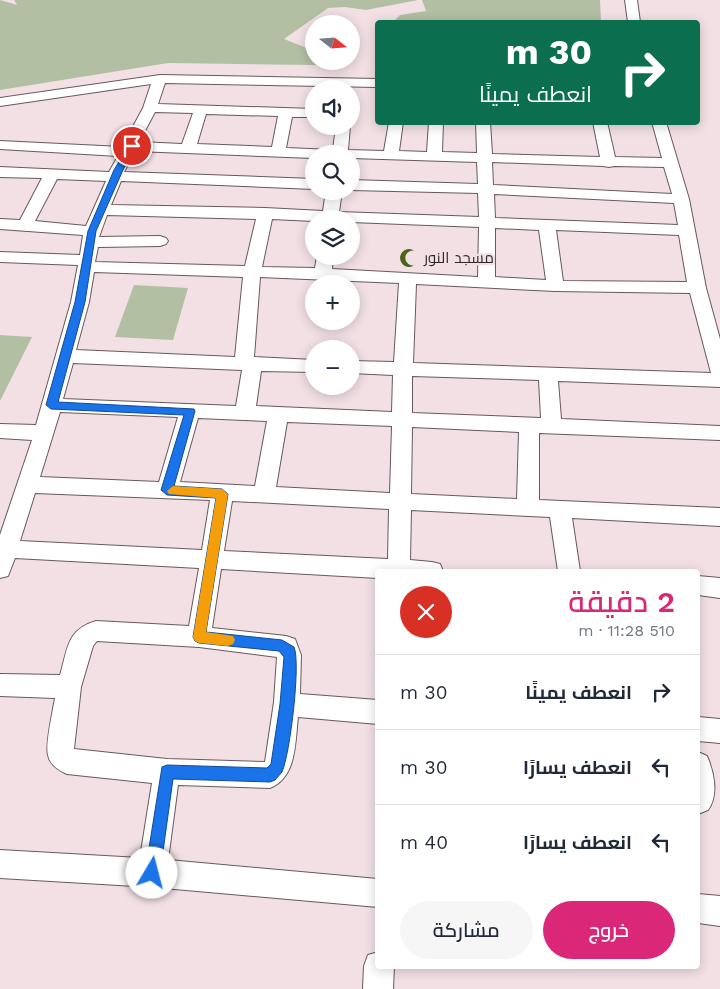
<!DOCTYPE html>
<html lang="ar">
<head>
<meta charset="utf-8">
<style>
	body { margin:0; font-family:"Work Sans",Cairo,sans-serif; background:#f6f6f7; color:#1f2937; direction:rtl; height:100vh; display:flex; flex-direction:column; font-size:19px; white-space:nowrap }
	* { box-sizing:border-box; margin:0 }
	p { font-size:16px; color:#747a83 }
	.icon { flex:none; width:28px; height:28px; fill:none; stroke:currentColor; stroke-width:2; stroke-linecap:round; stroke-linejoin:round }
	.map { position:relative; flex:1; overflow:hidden; direction:ltr }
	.side { position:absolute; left:375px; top:569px; width:325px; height:400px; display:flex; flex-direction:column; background:#fff; border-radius:5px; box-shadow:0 2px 12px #0003; direction:rtl }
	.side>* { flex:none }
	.hud { position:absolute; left:375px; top:20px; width:325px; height:105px; border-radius:5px; box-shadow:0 2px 12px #0003; direction:rtl; background:#0b6e4f; color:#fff; overflow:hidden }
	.needle { width:32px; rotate:107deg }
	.controls { position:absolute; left:305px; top:15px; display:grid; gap:10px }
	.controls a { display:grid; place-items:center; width:55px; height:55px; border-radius:50%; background:#fff; box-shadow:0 2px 12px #0003; font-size:25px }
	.pin { position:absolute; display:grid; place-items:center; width:42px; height:42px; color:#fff; margin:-21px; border:2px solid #fff; border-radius:50%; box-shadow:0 1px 5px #0007 }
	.me { position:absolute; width:55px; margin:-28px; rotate:8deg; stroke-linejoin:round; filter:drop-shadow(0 0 4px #0008) }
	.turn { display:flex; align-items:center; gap:18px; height:105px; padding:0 25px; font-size:22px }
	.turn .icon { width:65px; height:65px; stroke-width:2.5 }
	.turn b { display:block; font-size:35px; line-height:42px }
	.round { display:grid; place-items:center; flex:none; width:52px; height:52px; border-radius:26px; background:#f6f6f7 }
	.head { display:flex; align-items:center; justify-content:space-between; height:85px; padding:0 25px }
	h1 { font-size:30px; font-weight:600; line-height:38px; color:#db2777 }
	.button { display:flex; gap:10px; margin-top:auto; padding:10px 25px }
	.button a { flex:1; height:58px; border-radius:30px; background:#db2777; color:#fff; font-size:20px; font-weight:600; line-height:58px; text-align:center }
	.button a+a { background:#f6f6f7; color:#1f2937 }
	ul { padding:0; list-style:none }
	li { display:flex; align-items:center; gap:15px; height:75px; padding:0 25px; border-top:1px solid #e0e1e3 }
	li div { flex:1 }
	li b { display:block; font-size:19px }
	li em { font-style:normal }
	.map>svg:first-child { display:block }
</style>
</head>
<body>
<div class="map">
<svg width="720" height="989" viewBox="0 0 720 989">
	<rect width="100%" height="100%" fill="#f2e0e4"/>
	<path fill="#b3bfa3" d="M 0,0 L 17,5 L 14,0 L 418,0 L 366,10 L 345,7 L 328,8 L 284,39 L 314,51 L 314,61 L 328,61 L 315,65 L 168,63 L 0,90 Z
		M 422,0 L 600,0 L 601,22 L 393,22 L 400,15 L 426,11 Z
		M 134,285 L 188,288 L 173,340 L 115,337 Z
		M 0,335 L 32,337 L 0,401 Z"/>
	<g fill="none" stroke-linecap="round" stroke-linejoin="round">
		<g stroke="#68595c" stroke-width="2">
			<path id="minor" d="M 625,0 L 637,0 L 640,22 L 628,22 Z
				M 160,75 L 378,79 L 378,87 L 165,83 L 158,104 L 314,109 L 314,117 L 292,117 L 286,148 L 333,150 L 336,126 L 350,126 L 348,150 L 384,151 L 389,122 L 403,122 L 399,151 L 427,152 L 429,122 L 443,122 L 442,152 L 477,153 L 476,122 L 490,122 L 492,154 L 600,157 L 593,122 L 607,122 L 615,157 L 662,158 L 652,122 L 666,122 L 689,199 L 706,288 L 720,339 L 720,387 L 558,381 L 561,419 L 720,426 L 720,440 L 539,433 L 539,500 L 720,508 L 720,526 L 572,518 L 580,571 L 558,571 L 550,517 L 411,510 L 410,560 L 432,562 L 440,564 L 443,571 L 378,571 L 378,578 L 221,569 L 212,628 L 286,636 L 295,639 L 301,655 L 300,694 L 378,700 L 378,724 L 298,717 C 295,742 297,777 270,788 L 178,785 L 168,860 L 378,879 L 378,907 L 152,887 L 0,878 L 0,850 L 140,858 L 152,783 L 67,774 C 58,770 50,765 48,755 C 45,745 53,710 55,698 L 0,696 L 0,674 L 60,675 C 68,649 66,630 96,621 L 189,626 L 199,568 L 15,558 L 8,576 L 0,578 L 0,535 L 32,440 L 0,438 L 0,424 L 36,425 L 71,302 L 78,265 L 0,262 L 0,252 L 80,255 L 83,235 L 0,229 L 0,219 L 20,220 L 42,178 L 0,177 L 0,167 L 109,172 L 118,156 L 0,149 L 0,141 L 122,147 L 143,108 L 151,84 L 0,106 L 0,98 ZM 155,112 L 193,113 L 182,144 L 139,142 ZM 206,114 L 278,116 L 272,147 L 197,144 ZM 135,151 L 314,158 L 314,154 L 351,154 L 351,158 L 477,162 L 478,184 L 351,180 L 351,190 L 478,193 L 479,217 L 339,212 L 342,191 L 326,191 L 323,211 L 265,208 L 111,205 L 121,181 L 314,189 L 314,179 L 124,172 ZM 492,162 L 603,166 L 609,167 L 614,166 L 664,167 L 672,194 L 493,185 ZM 57,179 L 106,181 L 86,226 L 35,221 ZM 494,194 L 674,203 L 678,225 L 495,218 ZM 107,215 L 256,219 L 245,266 L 95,262 L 98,247 L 160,246 L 166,244 L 168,241 L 166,238 L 160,236 L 99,237 ZM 272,219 L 314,221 L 314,219 L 351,219 L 351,222 L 479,227 L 478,277 L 332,269 L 333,256 L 317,256 L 315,268 L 262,267 ZM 495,228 L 539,230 L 546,280 L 495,277 ZM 556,230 L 679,235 L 687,282 L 563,281 ZM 94,272 L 243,277 L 235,357 L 76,350 L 89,302 ZM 260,277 L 399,283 L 394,362 L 351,361 L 351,373 L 393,375 L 392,412 L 256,406 L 261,371 L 314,372 L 314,360 L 254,357 ZM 416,284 L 555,291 L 690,293 L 711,373 L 413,363 ZM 73,363 L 242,370 L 236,406 L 63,399 ZM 412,376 L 539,380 L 541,418 L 412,413 ZM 60,412 L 178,417 L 159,482 L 40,477 ZM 198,418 L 267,421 L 255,486 L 180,482 ZM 287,422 L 392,426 L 390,493 L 276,487 ZM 412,427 L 519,432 L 517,499 L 411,494 ZM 35,493 L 210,500 L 202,550 L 20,541 ZM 232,501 L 389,509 L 388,559 L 224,551 ZM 97,641 L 199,647 L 277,657 L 274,702 L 265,762 L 167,759 L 74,749 L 81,687 L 93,646 Z
				M 698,576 L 720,578 L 720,598 L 698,595 Z
				M 698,717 L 720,719 L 720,743 L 698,741 Z
				M 698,752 L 707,756 C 714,772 719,795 708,810 L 698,814 Z
				M 698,894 L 720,896 L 720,926 L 698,923 Z
				M 378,952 L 378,966 L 394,966 L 393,989 L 363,989 L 364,966 L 368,955 Z"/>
		</g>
		<use href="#minor" fill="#fff" fill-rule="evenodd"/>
	</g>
	<path fill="#1a73e8" stroke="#114b97" d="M 129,145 L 136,146 L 123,170 L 96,231 L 85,302 L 58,402 L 194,409 L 195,411 L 174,486 L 222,489 L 228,494 L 206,632 L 282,640 L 294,647 C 301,663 290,754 282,772 L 275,780 L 270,782 L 173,779 L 160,873 L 158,879 L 152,881 L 147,879 L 145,873 L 162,767 L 167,765 L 267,768 L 271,764 L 280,704 L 284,657 L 279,651 L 199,643 L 195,641 L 193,637 L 216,498 L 167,495 L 161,490 L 184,415 L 51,409 L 46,405 L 75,302 L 88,231 L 114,170 Z"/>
	<path fill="#f59e0b" d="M 173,486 L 222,489 L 228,494 L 206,632 L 233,636 L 235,640 L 233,644 L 228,646 L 199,643 L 195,641 L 193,637 L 216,498 L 169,494 L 167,491 Z"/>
	<defs>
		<g id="mosque-bare" transform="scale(1.5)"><path d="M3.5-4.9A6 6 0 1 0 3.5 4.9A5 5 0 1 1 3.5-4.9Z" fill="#4b6415" stroke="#f2e0e4" stroke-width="2.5" paint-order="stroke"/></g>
	</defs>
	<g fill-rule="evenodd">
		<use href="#mosque-bare" x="409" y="258"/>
	</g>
	<g text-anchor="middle" stroke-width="4.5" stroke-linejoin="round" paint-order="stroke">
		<g font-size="15" fill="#2e2729" stroke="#f2e0e4" text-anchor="start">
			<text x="424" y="263">مسجد النور</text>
		</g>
	</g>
</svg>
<div class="controls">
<a><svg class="needle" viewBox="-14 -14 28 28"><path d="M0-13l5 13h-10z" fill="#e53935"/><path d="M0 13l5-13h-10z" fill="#747a83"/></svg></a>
<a><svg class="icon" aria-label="sound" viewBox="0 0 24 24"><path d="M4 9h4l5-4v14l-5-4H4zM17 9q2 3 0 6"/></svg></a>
<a><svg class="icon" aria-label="search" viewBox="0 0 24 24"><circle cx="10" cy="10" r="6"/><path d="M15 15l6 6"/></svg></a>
<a><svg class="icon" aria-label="layers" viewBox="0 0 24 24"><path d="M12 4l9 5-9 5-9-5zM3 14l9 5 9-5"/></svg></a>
<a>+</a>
<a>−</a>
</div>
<div class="pin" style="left:132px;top:146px;background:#d93025"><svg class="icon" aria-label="arrive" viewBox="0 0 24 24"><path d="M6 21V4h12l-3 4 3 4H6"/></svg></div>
<svg class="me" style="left:152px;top:873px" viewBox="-20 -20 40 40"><circle r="19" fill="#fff"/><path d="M0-13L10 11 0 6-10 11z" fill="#1a73e8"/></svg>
<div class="hud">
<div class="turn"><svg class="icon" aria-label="right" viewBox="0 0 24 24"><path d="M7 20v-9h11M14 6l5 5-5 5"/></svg><div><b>30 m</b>انعطف يمينًا</div></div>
</div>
<section class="side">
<div class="head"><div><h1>2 دقيقة</h1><p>510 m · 11:28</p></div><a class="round" style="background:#d93025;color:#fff"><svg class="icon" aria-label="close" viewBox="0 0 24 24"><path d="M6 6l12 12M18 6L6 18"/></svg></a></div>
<ul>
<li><svg class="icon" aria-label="right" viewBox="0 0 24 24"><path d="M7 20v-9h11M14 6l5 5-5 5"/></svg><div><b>انعطف يمينًا</b></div><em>30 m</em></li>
<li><svg class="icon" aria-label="left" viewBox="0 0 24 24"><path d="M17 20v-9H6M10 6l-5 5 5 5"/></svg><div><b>انعطف يسارًا</b></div><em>30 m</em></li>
<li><svg class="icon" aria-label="left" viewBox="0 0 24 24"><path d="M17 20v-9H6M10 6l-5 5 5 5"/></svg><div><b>انعطف يسارًا</b></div><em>40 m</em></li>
</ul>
<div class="button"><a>خروج</a><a>مشاركة</a></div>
</section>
</div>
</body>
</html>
